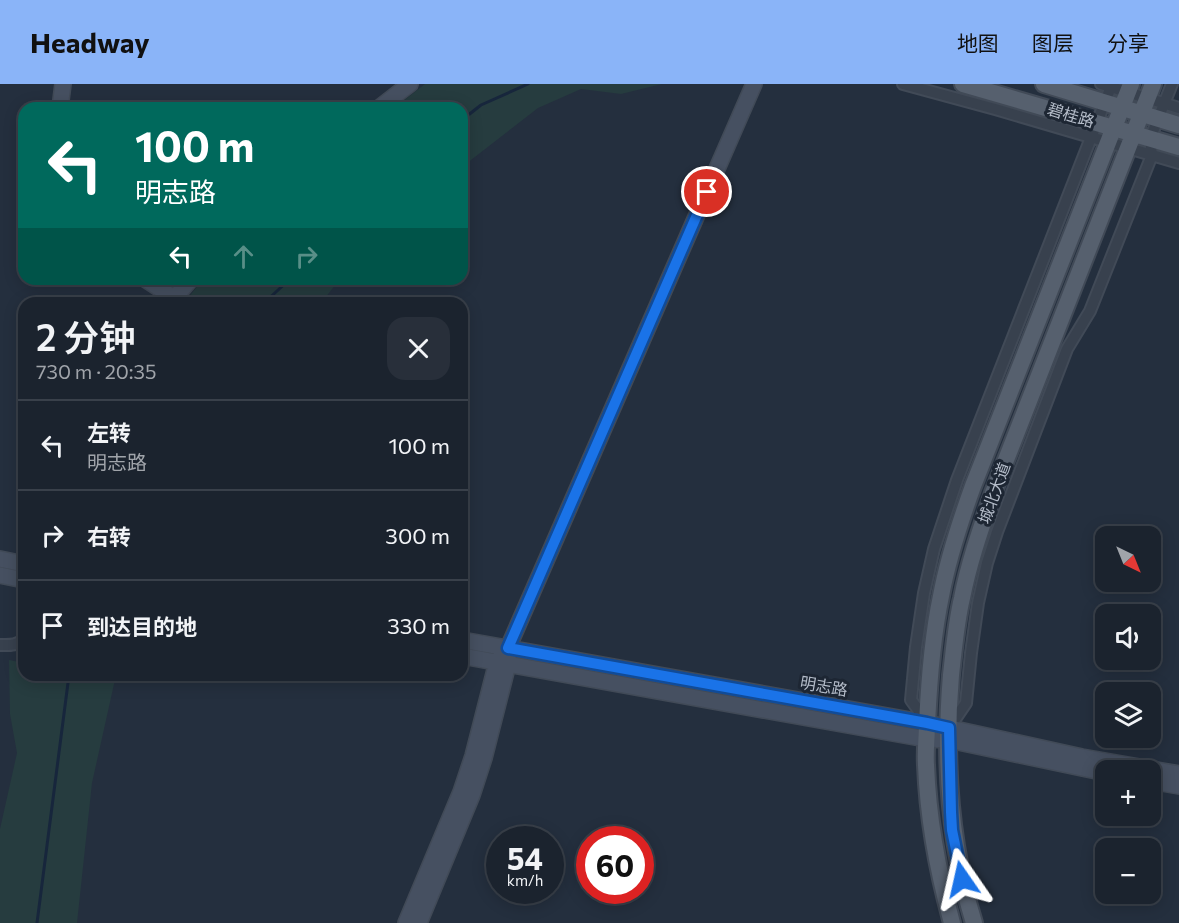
<!DOCTYPE html>
<html lang="zh">
<head>
<meta charset="utf-8">
<style>
	body { margin:0; font-family:Commissioner,"Noto Sans SC",sans-serif; background:#282f3a; color:#f1f3f6; height:100vh; display:flex; flex-direction:column; font-size:22px; white-space:nowrap }
	* { box-sizing:border-box; margin:0 }
	p { font-size:20px; color:#a0a4aa }
	.icon { flex:none; width:33px; height:33px; fill:none; stroke:currentColor; stroke-width:2; stroke-linecap:round; stroke-linejoin:round }
	.map { position:relative; flex:1; overflow:hidden }
	.sheet { position:absolute; left:18px; top:213px; width:450px; height:384px; display:flex; flex-direction:column; background:#1b232e; border-radius:18px; box-shadow:0 3px 15px #0003,0 0 0 2px #39404a }
	.sheet>* { flex:none }
	.banner { position:absolute; left:18px; top:18px; width:450px; height:183px; border-radius:18px; box-shadow:0 3px 15px #0003,0 0 0 2px #39404a; background:#00695c; color:#fff; overflow:hidden }
	.needle { width:39px; rotate:137deg }
	.tools { position:absolute; left:1095px; top:442px; display:grid; gap:12px }
	.tools a { display:grid; place-items:center; width:66px; height:66px; border-radius:12px; background:#1b232e; box-shadow:0 3px 15px #0003,0 0 0 2px #39404a; font-size:30px }
	.speed { position:absolute; left:486px; top:742px; display:flex; gap:12px; font-size:30px; font-weight:700; text-align:center }
	.speed>* { display:grid; place-content:center; width:78px; height:78px; border-radius:50%; background:#1b232e; box-shadow:0 3px 15px #0003,0 0 0 2px #39404a; line-height:1 }
	.speed small { font-size:15px; font-weight:400 }
	.speed .limit { border:9px solid #d22; background:#fff; color:#111 }
	.pin { position:absolute; display:grid; place-items:center; width:51px; height:51px; color:#fff; margin:-26px; border:3px solid #fff; border-radius:50%; box-shadow:0 2px 6px #0007 }
	.me { position:absolute; width:66px; margin:-33px; rotate:349deg; stroke-linejoin:round; filter:drop-shadow(0 0 4px #0008) }
	.turn { display:flex; align-items:center; gap:21px; height:126px; padding:0 18px; font-size:27px }
	.turn .icon { width:78px; height:78px; stroke-width:2.5 }
	.turn b { display:block; font-size:42px; line-height:51px }
	.lanes { display:flex; align-items:center; height:57px; padding:0 18px; background:#0003; justify-content:center; gap:30px; direction:ltr }
	.lanes .off { opacity:.35 }
	.round { display:grid; place-items:center; flex:none; width:63px; height:63px; border-radius:18px; background:#282f3a }
	.head { display:flex; align-items:center; justify-content:space-between; height:102px; padding:0 18px }
	h1 { font-size:36px; font-weight:600; line-height:45px }
	ul { padding:0; list-style:none }
	li { display:flex; align-items:center; gap:18px; height:90px; padding:0 18px; border-top:2px solid #39404a }
	li div { flex:1 }
	li b { display:block; font-size:22px }
	li em { font-style:normal }
	header { display:flex; align-items:center; gap:36px; box-sizing:border-box; height:84px; padding:0 30px; background:#8ab4f8; color:#111 }
	header strong { font-size:28px }
	nav { display:flex; gap:33px; margin-inline-start:auto; font-size:21px }
	.map>svg:first-child { display:block }
</style>
</head>
<body>
<header>
<strong>Headway</strong>
<nav><a>地图</a><a>图层</a><a>分享</a></nav>
</header>
<div class="map">
<svg width="1179" height="839" viewBox="0 0 1179 839">
	<rect width="100%" height="100%" fill="#242f3e"/>
	<path fill="#263c3f" d="M 425,0 L 662,0 L 621,10 L 581,5 L 538,24 L 462,83 L 462,24 L 394,24 Z
		M 203,195 L 340,195 L 321,219 L 184,219 Z
		M 9,576 L 24,579 L 24,591 L 116,591 L 92,699 L 77,839 L 0,839 L 0,745 L 17,669 L 10,630 Z"/>
	<g fill="none" stroke-linecap="round" stroke-linejoin="round">
		<path stroke="#17263c" stroke-width="3" d="M 462,36 L 481,21 L 528,0
			M 264,219 L 290,195
			M 37,839 L 69,591"/>
		<g stroke="#414a57" stroke-width="14">
			<path id="street" d="M 903,0 L 995,25 L 1179,79
				M 1101,0 L 1179,24
				M 0,561 C 10,561 16,562 24,555
				M 927,638 L 911,616 L 916,563 L 924,509 L 934,465 L 957,396 L 1112,0
				M 949,644 L 966,619 L 971,569 L 978,519 L 987,479 L 997,448 L 1067,265 L 1090,227 L 1152,71 L 1150,55 L 1172,0"/>
		</g>
		<g stroke="#414a57" stroke-width="18">
			<path id="secondary" d="M 60,24 L 63,0
				M 379,24 L 410,0
				M 145,195 L 174,214
				M 170,219 L 191,195
				M 0,475 L 24,480
				M 0,491 L 24,496
				M 462,556 L 927,639 L 1082,673 L 1179,690
				M 462,572 L 926,655 L 949,656 L 1106,689
				M 1150,697 L 1179,702
				M 406,839 L 461,708 L 473,672 L 497,578 L 508,564 L 754,0
				M 419,839 L 472,711 L 484,674 L 508,580 L 508,570"/>
		</g>
		<g stroke="#414a57" stroke-width="20">
			<path id="primary" d="M 963,0 L 1179,63
				M 1044,0 L 1179,41
				M 952,839 C 938,788 928,734 926,681 C 925,667 927,653 927,640 C 929,597 932,554 941,512 C 948,474 960,438 973,402 L 1131,0
				M 974,839 C 949,759 944,674 951,591 C 954,565 956,539 962,514 C 969,478 981,444 993,409 L 1153,0"/>
		</g>
		<use href="#street" stroke="#38414e" stroke-width="10"/>
		<use href="#secondary" stroke="#465061" stroke-width="15"/>
		<use href="#primary" stroke="#56606e" stroke-width="16"/>
	</g>
	<g fill="none" stroke-linecap="round" stroke-linejoin="round">
		<g stroke="#114b97" stroke-width="15">
			<path id="route" d="M 707,108 L 508,564 L 927,639 L 949,644 L 951,728 L 952,746 L 962,795"/>
		</g>
		<use href="#route" stroke="#1a73e8" stroke-width="10"/>
	</g>
	<g text-anchor="middle" stroke-width="6" stroke-linejoin="round" paint-order="stroke">
		<g font-size="16" fill="#b4bcc9" stroke="#1d2633">
			<text transform="translate(1071 31) rotate(17)" y="6">碧桂路</text>
			<text transform="translate(994 409) rotate(-70)" y="6">城北大道</text>
			<text transform="translate(824 602) rotate(10)" y="6">明志路</text>
		</g>
	</g>
</svg>
<div class="tools">
<a><svg class="needle" viewBox="-14 -14 28 28"><path d="M0-13l5 13h-10z" fill="#e53935"/><path d="M0 13l5-13h-10z" fill="#a0a4aa"/></svg></a>
<a><svg class="icon" aria-label="sound" viewBox="0 0 24 24"><path d="M4 9h4l5-4v14l-5-4H4zM17 9q2 3 0 6"/></svg></a>
<a><svg class="icon" aria-label="layers" viewBox="0 0 24 24"><path d="M12 4l9 5-9 5-9-5zM3 14l9 5 9-5"/></svg></a>
<a>+</a>
<a>−</a>
</div>
<div class="speed"><div>54<small>km/h</small></div><div class="limit">60</div></div>
<div class="pin" style="left:707px;top:108px;background:#d93025"><svg class="icon" aria-label="arrive" viewBox="0 0 24 24"><path d="M6 21V4h12l-3 4 3 4H6"/></svg></div>
<svg class="me" style="left:962px;top:795px" viewBox="-20 -20 40 40"><path d="M0-17L14 15 0 8-14 15z" fill="#1a73e8" stroke="#fff" stroke-width="4"/></svg>
<div class="banner">
<div class="turn"><svg class="icon" aria-label="left" viewBox="0 0 24 24"><path d="M17 20v-9H6M10 6l-5 5 5 5"/></svg><div><b>100 m</b>明志路</div></div>
<div class="lanes"><svg class="icon" aria-label="left" viewBox="0 0 24 24"><path d="M17 20v-9H6M10 6l-5 5 5 5"/></svg><svg class="icon off" aria-label="ahead" viewBox="0 0 24 24"><path d="M12 20V5M6 11l6-6 6 6"/></svg><svg class="icon off" aria-label="right" viewBox="0 0 24 24"><path d="M7 20v-9h11M14 6l5 5-5 5"/></svg></div>
</div>
<section class="sheet">
<div class="head"><div><h1>2 分钟</h1><p>730 m · 20:35</p></div><a class="round"><svg class="icon" aria-label="close" viewBox="0 0 24 24"><path d="M6 6l12 12M18 6L6 18"/></svg></a></div>
<ul>
<li><svg class="icon" aria-label="left" viewBox="0 0 24 24"><path d="M17 20v-9H6M10 6l-5 5 5 5"/></svg><div><b>左转</b><p>明志路</p></div><em>100 m</em></li>
<li><svg class="icon" aria-label="right" viewBox="0 0 24 24"><path d="M7 20v-9h11M14 6l5 5-5 5"/></svg><div><b>右转</b></div><em>300 m</em></li>
<li><svg class="icon" aria-label="arrive" viewBox="0 0 24 24"><path d="M6 21V4h12l-3 4 3 4H6"/></svg><div><b>到达目的地</b></div><em>330 m</em></li>
</ul>
</section>
</div>
</body>
</html>
